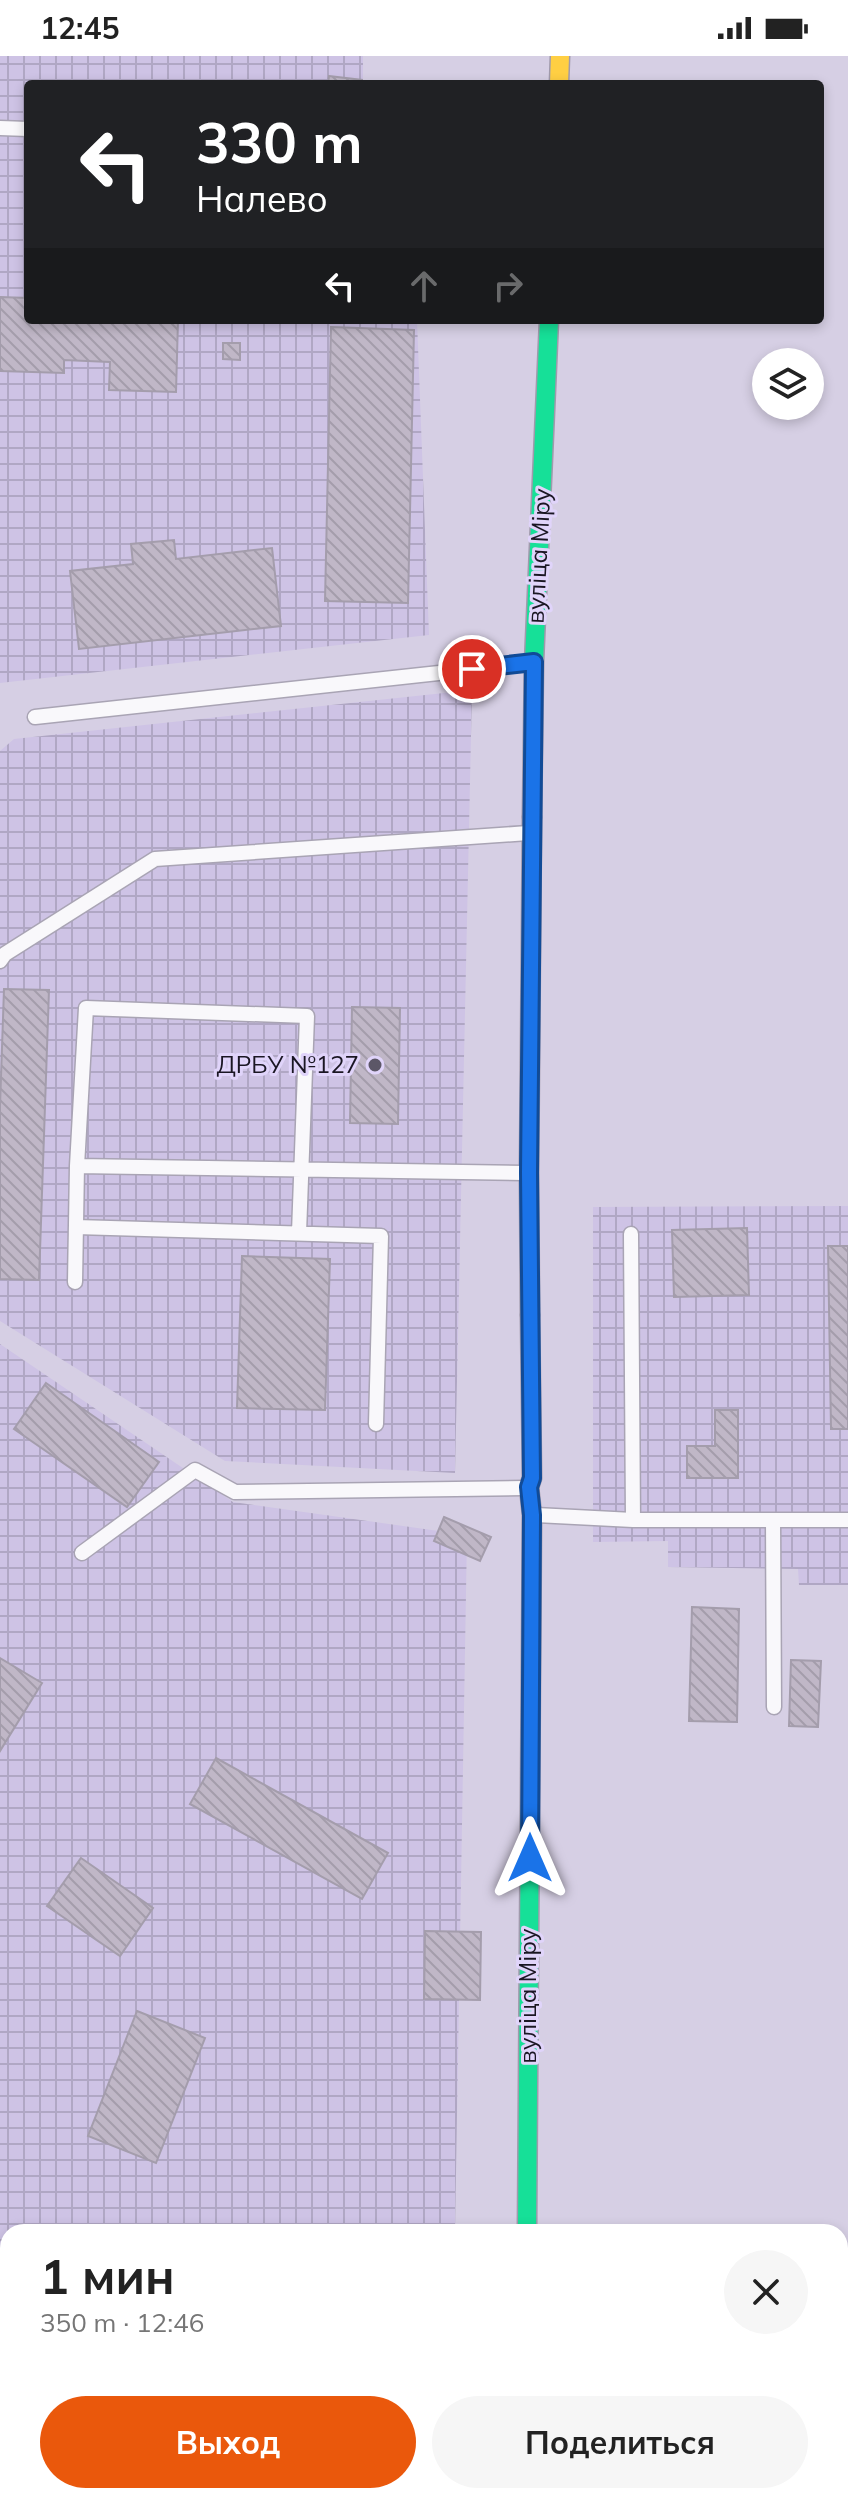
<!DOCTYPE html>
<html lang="ru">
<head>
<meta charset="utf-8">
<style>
	body { margin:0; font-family:Mulish,sans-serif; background:#f6f6f6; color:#222; height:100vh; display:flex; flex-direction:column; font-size:30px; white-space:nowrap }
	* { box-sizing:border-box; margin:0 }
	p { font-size:26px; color:#767676 }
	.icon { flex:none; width:44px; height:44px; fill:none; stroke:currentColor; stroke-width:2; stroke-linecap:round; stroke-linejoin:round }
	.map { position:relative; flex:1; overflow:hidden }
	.side { position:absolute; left:0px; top:2168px; width:848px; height:280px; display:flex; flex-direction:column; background:#fff; border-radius:24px 24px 0 0; box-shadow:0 4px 12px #0003 }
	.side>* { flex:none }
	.banner { position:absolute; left:24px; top:24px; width:800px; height:244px; border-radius:8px; box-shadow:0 4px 12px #0003; background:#202124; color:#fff; overflow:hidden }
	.tools { position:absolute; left:752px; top:292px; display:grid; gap:16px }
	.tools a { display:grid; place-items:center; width:72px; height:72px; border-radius:50%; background:#fff; box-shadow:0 4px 12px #0003; font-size:40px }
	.pin { position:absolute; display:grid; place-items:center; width:68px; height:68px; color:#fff; margin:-34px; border:4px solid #fff; border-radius:50%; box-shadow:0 2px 8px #0007 }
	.me { position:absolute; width:88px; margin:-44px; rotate:0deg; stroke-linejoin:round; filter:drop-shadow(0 0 6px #0008) }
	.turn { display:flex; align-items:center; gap:28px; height:168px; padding:0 40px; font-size:36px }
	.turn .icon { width:104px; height:104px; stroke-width:2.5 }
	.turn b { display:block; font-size:56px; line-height:68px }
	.lanes { display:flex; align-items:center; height:76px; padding:0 40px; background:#0003; justify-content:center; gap:40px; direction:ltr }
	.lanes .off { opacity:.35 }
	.round { display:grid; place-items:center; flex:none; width:84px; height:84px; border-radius:42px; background:#f6f6f6 }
	.summary { display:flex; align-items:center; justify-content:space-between; height:136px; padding:0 40px }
	h1 { font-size:48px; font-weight:700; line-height:60px }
	.action { display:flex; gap:16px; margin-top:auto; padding:16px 40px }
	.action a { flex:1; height:92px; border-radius:48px; background:#ea580c; color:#fff; font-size:32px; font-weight:700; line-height:92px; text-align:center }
	.action a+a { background:#f6f6f6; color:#222 }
	.status { display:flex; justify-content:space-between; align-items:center; height:56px; padding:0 40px; background:#fff; direction:ltr }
	.status svg { height:22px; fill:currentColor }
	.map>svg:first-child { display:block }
</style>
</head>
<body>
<div class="status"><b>12:45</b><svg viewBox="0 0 49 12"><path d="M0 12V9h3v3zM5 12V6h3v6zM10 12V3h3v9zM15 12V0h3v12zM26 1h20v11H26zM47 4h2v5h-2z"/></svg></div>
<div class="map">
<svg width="848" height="2448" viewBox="0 0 848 2448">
	<defs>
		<pattern id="industrial-grid" width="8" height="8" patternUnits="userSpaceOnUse" patternTransform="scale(2)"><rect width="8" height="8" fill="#cec3e5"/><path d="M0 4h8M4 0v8" fill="none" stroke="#b0a7c4"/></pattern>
		<pattern id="building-back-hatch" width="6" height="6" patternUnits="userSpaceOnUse" patternTransform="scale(2)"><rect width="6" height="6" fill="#c0b7c7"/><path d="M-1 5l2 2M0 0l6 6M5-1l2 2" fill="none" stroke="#a49dab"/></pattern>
	</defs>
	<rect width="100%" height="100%" fill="#d6cfe4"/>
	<path fill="url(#industrial-grid)" d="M 0,0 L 363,0 L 363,28 L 28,28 L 28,264 L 417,264 L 429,579 L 0,627 Z
		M 472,634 L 455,1417 L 225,1405 L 0,1265 L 0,695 L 14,683 Z
		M 848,1150 L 848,1529 L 799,1529 L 798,1513 L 668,1511 L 668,1485 L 593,1486 L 593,1151 Z
		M 0,1288 L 233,1446 L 467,1479 L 455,2176 L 8,2176 L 8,2256 L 0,2248 Z
		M 0,2414 L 8,2422 L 8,2440 L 28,2440 L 36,2448 L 0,2448 Z
		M 212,2440 L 450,2440 L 450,2448 L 222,2448 Z"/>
	<path fill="url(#building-back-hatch)" stroke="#a49dac" stroke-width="2" d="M 329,20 L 362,24 L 362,28 L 328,28 Z
		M 0,241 L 28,242 L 28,264 L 178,264 L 176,336 L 109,334 L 110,306 L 64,304 L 64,317 L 0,315 Z
		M 331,271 L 414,274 L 408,547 L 325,545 Z
		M 223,287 L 240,287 L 240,304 L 223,303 Z
		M 174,484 L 176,503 L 272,492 L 281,570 L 79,593 L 70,515 L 133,508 L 131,488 Z
		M 4,933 L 49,934 L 39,1224 L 0,1223 L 0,1050 Z
		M 352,951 L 400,952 L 398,1068 L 350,1067 Z
		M 747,1172 L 749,1239 L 674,1241 L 672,1174 Z
		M 828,1190 L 848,1190 L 848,1373 L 831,1373 Z
		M 242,1200 L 330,1203 L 325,1354 L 237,1352 Z
		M 46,1327 L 159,1406 L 127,1451 L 14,1373 Z
		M 715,1354 L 738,1354 L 738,1422 L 687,1422 L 687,1390 L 715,1390 Z
		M 444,1461 L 491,1481 L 480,1505 L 434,1485 Z
		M 692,1551 L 739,1553 L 737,1666 L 689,1665 Z
		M 0,1602 L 42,1627 L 0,1695 Z
		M 791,1604 L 821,1605 L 818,1671 L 789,1670 Z
		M 216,1702 L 388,1797 L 362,1843 L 190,1748 Z
		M 81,1802 L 153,1852 L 120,1900 L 47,1850 Z
		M 425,1875 L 481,1876 L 480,1944 L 424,1943 Z
		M 137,1955 L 205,1982 L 156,2107 L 88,2080 Z
		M 376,2440 L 438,2440 L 437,2448 L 375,2448 Z"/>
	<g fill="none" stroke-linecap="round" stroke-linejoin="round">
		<g stroke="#a9a4b4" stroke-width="17">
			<path id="lane" d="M 0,72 L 28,73
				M 35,661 L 530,607
				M 0,905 L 5,898 L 155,803 L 528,777
				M 77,1110 L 524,1117
				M 76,1171 L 381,1180 L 376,1368
				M 631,1178 L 633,1464
				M 75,1226 L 77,1110 L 86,952 L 307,960 L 299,1177
				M 536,1459 L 633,1464 L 848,1464
				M 773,1464 L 774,1651
				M 82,1497 L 195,1414 L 235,1436 L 524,1432"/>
		</g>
		<g stroke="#a9a4b4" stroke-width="31">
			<path id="street" d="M 0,2342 L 8,2349
				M 109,2440 L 118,2448"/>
		</g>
		<g stroke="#a09aac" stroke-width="21">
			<path id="fast" d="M 532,761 L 534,606 L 549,264
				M 527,2176 L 532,1459 L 529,1431 L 532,1422 L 530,1259
				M 525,2440 L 525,2448"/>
		</g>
		<g stroke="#a09aac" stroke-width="21">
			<path id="slow" d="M 559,28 L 560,0
				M 530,1259 L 529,1117 L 532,761"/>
		</g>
		<use href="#lane" stroke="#f9f8fb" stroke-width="14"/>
		<use href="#street" stroke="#f9f8fb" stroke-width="28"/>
		<use href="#fast" stroke="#16e098" stroke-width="18"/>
		<use href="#slow" stroke="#ffcf43" stroke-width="18"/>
	</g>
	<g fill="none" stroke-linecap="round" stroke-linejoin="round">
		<g stroke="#114b97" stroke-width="20">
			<path id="route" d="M 472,613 L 534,606 L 529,1117 L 532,1422 L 529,1431 L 532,1459 L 530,1802"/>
		</g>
		<use href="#route" stroke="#1a73e8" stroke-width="14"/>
	</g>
	<circle fill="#5c5767" stroke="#e0d4fa" stroke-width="3" cx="375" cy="1009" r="8"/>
	<g text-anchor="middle" stroke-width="6" stroke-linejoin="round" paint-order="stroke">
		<g font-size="24" fill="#1a1623" stroke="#e0d4fa">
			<text transform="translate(539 500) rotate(-87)" y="8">вуліца Міру</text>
			<text transform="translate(528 1940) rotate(-90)" y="8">вуліца Міру</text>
		</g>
		<g font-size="24" fill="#1a1623" stroke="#e0d4fa" text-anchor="end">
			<text x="359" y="1017">ДРБУ №127</text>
		</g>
	</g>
</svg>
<div class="tools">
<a><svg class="icon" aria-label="layers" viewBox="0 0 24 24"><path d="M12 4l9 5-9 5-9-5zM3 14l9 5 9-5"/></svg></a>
</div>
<div class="pin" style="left:472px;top:613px;background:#d93025"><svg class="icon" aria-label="arrive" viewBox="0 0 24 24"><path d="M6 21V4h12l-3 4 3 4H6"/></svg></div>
<svg class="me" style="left:530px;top:1802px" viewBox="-20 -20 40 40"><path d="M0-17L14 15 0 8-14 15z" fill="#1a73e8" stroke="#fff" stroke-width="4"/></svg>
<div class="banner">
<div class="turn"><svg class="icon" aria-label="left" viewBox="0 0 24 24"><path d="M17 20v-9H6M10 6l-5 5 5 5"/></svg><div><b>330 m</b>Налево</div></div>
<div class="lanes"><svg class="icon" aria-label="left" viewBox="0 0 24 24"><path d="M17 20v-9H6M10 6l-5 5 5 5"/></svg><svg class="icon off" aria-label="ahead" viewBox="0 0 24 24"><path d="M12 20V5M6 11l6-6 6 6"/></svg><svg class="icon off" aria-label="right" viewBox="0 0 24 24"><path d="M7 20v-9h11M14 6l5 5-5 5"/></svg></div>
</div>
<section class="side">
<div class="summary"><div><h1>1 мин</h1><p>350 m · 12:46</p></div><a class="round"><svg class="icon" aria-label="close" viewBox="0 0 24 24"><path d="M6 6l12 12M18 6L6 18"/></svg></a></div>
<div class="action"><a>Выход</a><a>Поделиться</a></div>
</section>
</div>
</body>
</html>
